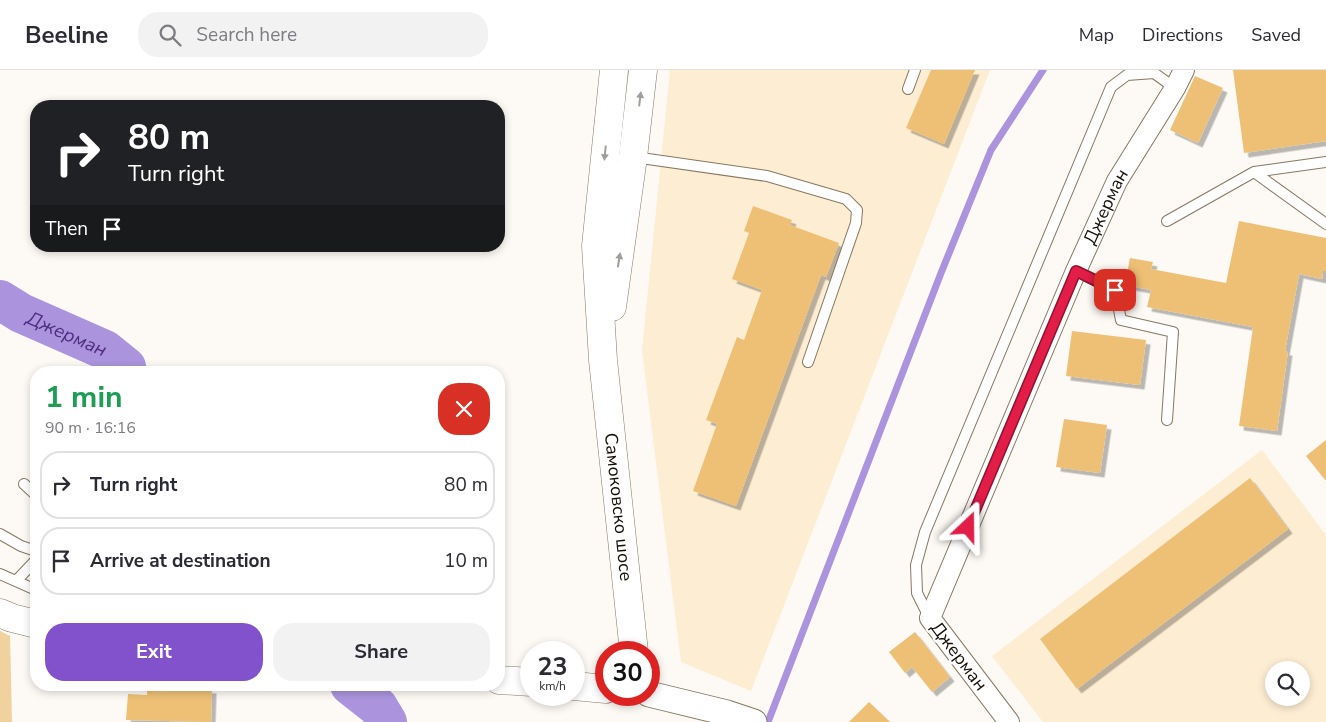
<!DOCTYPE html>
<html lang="en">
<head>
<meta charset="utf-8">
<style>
	body { margin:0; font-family:"Nunito Sans",sans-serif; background:#f2f2f3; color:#2b2b33; height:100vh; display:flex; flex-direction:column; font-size:19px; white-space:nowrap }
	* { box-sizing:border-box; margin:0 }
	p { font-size:16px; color:#7c7c81 }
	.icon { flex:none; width:28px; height:28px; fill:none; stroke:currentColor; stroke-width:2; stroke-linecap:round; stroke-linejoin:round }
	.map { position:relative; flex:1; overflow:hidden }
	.drawer { position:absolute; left:30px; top:296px; width:475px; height:325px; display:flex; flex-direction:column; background:#fff; border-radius:20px; box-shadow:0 2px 8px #0003 }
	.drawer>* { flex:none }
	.guide { position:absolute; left:30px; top:30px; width:475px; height:152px; border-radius:20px; box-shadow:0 2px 8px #0003; background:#202124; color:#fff; overflow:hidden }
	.buttons { position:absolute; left:1265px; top:591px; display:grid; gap:10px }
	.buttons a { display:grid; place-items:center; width:45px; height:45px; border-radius:50%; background:#fff; box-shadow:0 2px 8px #0003; font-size:25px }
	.speed { position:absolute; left:520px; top:571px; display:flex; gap:10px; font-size:25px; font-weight:700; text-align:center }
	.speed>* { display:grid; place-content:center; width:65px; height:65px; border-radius:50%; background:#fff; box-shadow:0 2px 8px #0003; line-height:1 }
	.speed small { font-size:12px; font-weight:400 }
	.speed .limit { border:8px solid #d22; background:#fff; color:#111 }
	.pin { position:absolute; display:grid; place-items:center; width:42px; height:42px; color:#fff; margin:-21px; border-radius:10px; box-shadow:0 2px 8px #0006 }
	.me { position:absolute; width:55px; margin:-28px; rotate:23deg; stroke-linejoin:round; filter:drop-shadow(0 0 4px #0008) }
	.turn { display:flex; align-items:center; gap:18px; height:105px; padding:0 15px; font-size:22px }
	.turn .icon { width:65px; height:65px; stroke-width:2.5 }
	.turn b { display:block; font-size:35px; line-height:42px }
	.then { display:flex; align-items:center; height:48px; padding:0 15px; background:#0003; gap:10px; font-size:19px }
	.round { display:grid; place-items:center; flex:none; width:52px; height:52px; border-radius:20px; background:#f2f2f3 }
	.headline { display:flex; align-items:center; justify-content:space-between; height:85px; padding:0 15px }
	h1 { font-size:30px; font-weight:700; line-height:38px; color:#1e9e55 }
	.primary-button { display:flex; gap:10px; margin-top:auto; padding:10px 15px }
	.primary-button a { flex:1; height:58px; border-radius:20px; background:#8152cb; color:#fff; font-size:20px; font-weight:700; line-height:58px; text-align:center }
	.primary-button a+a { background:#f2f2f3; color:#2b2b33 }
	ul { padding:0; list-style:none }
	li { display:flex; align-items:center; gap:15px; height:68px; margin:0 10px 8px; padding:0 5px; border:2px solid #e1e1e2; border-radius:20px }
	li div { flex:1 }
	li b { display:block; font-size:19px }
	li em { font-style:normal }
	header { display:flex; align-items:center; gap:30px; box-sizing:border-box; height:70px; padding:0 25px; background:#fff; border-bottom:1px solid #e1e1e2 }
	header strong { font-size:24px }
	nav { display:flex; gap:28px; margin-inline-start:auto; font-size:18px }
	.search { width:350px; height:45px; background:#f2f2f3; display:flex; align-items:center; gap:12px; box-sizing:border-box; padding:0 18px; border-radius:20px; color:#7c7c81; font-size:19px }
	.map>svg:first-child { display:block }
</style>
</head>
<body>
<header>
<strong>Beeline</strong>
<div class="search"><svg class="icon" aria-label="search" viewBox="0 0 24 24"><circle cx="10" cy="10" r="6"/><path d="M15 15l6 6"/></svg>Search here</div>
<nav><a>Map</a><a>Directions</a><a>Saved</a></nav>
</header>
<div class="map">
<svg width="1326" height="652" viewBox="0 0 1326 652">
	<defs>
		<filter id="shadow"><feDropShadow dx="4.5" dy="4.5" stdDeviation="0" flood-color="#0004"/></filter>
	</defs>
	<rect width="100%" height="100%" fill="#fdf9f4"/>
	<path fill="#fdedd3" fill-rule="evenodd" d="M 670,0 L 990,0 L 751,621 L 681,592 L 642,281 Z
		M 1262,380 L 1326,465 L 1326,652 L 1043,652 L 992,586 ZM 1274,600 L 1301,600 L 1301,628 L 1274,628 Z"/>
	<path fill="#f1d19e" d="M 0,561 L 10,566 L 12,652 L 0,652 Z"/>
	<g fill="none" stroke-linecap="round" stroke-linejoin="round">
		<path stroke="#ab94dd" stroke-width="7" d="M 768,652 L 941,203 L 991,80 L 1043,0"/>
		<g stroke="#ab94dd" stroke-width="40">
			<path id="s1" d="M 0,230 L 21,243 L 105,280 L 126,297 L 127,302"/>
			<path d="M 350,615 L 378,637 L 387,652"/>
		</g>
	</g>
	<path fill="#eec076" filter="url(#shadow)" d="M 931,0 L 975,0 L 944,74 L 906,58 Z
		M 1233,0 L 1326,0 L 1326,71 L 1244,83 Z
		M 1195,6 L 1223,18 L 1198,73 L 1170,60 Z
		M 753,136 L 792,150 L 790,155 L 839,173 L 826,207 L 821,205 L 736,436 L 693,421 L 717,354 L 706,350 L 737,267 L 744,270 L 762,220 L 732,209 L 749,163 L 744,161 Z
		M 1239,151 L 1326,168 L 1326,201 L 1323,201 L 1322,209 L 1299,204 L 1285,281 L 1288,281 L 1277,361 L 1239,356 L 1253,257 L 1147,237 L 1151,220 L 1125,215 L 1130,188 L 1153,192 L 1151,199 L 1226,213 Z
		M 1072,261 L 1146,270 L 1140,315 L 1066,306 Z
		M 1064,349 L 1107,355 L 1100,403 L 1056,397 Z
		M 1326,370 L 1326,411 L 1306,386 Z
		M 1250,408 L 1288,459 L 1077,619 L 1040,569 Z
		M 915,562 L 950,607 L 932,622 L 912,597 L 905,603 L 889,582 Z
		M 147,615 L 212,619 L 211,652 L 126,650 L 128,624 L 147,625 Z
		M 869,632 L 890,652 L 849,652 Z"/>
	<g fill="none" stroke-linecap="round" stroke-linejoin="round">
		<g stroke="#867861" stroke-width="12">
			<path id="service" d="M 908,19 L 915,0
				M 634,87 L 767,106 L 846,129 L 857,140 L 856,153 L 808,292
				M 1254,102 L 1326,154
				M 1167,151 L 1254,102 L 1326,92
				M 1076,201 L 1115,220 L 1121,250 L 1173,262 L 1167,350
				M 24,414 L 36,425
				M 0,464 L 21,476 L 36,481
				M 0,504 L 36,520
				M 16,511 L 36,490
				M 929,547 L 917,523 L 916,495 L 925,462 L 1111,17 L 1127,5 L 1154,3 L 1175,18"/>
		</g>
		<g stroke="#867861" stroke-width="22">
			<g id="minor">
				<path id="s2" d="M 1009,652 L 930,548 L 1076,201 L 1117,111 L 1175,18 L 1184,0"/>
			</g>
		</g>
		<g stroke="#867861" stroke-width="27">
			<path id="tertiary" d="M 649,624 L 727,643 L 754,652"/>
		</g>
		<g stroke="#867861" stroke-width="29">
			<g id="secondary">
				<path id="s3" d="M 614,0 L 596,176 L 603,290 L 634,582"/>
				<path d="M 612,237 L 633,87 L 643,0"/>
				<path d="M 0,543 L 12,548 L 36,554"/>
				<path d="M 499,610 L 531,612"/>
				<path d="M 574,616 L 606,619"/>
			</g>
		</g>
		<use href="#service" stroke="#fff" stroke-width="10"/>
		<use href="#minor" stroke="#fff" stroke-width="20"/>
		<use href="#tertiary" stroke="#fff" stroke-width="25"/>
		<use href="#secondary" stroke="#fff" stroke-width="28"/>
	</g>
	<defs><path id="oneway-solid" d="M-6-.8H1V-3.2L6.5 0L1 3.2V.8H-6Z" transform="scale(1.25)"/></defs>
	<g fill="#a19f9b">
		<use href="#oneway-solid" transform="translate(640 29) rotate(-83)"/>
		<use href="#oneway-solid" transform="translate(605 83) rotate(96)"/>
		<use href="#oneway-solid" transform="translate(619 190) rotate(-81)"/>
	</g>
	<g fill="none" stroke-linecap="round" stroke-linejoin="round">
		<g stroke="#92132f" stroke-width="12">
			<path id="route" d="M 968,457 L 1076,201 L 1115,220"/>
		</g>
		<use href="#route" stroke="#e11d48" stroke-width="9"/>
	</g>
	<g text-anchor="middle" stroke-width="4.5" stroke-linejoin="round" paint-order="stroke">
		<g font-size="18" fill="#140e06" stroke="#fff">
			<text dy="6" stroke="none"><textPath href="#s2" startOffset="578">Джерман</textPath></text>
			<text dy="6" stroke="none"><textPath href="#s3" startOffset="439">Самоковско шосе</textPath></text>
			<text transform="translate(959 586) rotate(53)" y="6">Джерман</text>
		</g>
		<g font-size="19" font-style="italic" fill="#4f2d82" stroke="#fff">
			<text dy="7" stroke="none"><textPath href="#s1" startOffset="75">Джерман</textPath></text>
		</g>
	</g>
</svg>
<div class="buttons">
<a><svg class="icon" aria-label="search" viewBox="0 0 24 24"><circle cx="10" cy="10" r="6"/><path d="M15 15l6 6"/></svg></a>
</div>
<div class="speed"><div>23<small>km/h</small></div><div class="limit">30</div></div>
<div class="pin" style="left:1115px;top:220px;background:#d93025"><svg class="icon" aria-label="arrive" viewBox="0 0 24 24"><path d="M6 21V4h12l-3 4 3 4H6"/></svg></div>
<svg class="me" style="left:968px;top:457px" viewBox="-20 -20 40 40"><path d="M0-17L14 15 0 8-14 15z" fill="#e11d48" stroke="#fff" stroke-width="4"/></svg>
<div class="guide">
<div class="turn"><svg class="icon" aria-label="right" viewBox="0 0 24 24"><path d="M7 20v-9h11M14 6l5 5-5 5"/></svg><div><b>80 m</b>Turn right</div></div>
<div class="then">Then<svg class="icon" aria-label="arrive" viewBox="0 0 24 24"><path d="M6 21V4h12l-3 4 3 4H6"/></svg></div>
</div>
<section class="drawer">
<div class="headline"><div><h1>1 min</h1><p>90 m · 16:16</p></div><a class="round" style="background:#d93025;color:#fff"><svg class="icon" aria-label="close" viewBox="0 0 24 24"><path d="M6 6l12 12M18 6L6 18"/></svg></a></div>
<ul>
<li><svg class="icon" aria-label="right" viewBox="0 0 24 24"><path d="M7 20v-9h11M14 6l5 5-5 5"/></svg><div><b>Turn right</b></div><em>80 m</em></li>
<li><svg class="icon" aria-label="arrive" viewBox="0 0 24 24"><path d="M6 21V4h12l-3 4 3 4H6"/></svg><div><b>Arrive at destination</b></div><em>10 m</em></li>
</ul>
<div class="primary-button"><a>Exit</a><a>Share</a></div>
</section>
</div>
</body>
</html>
